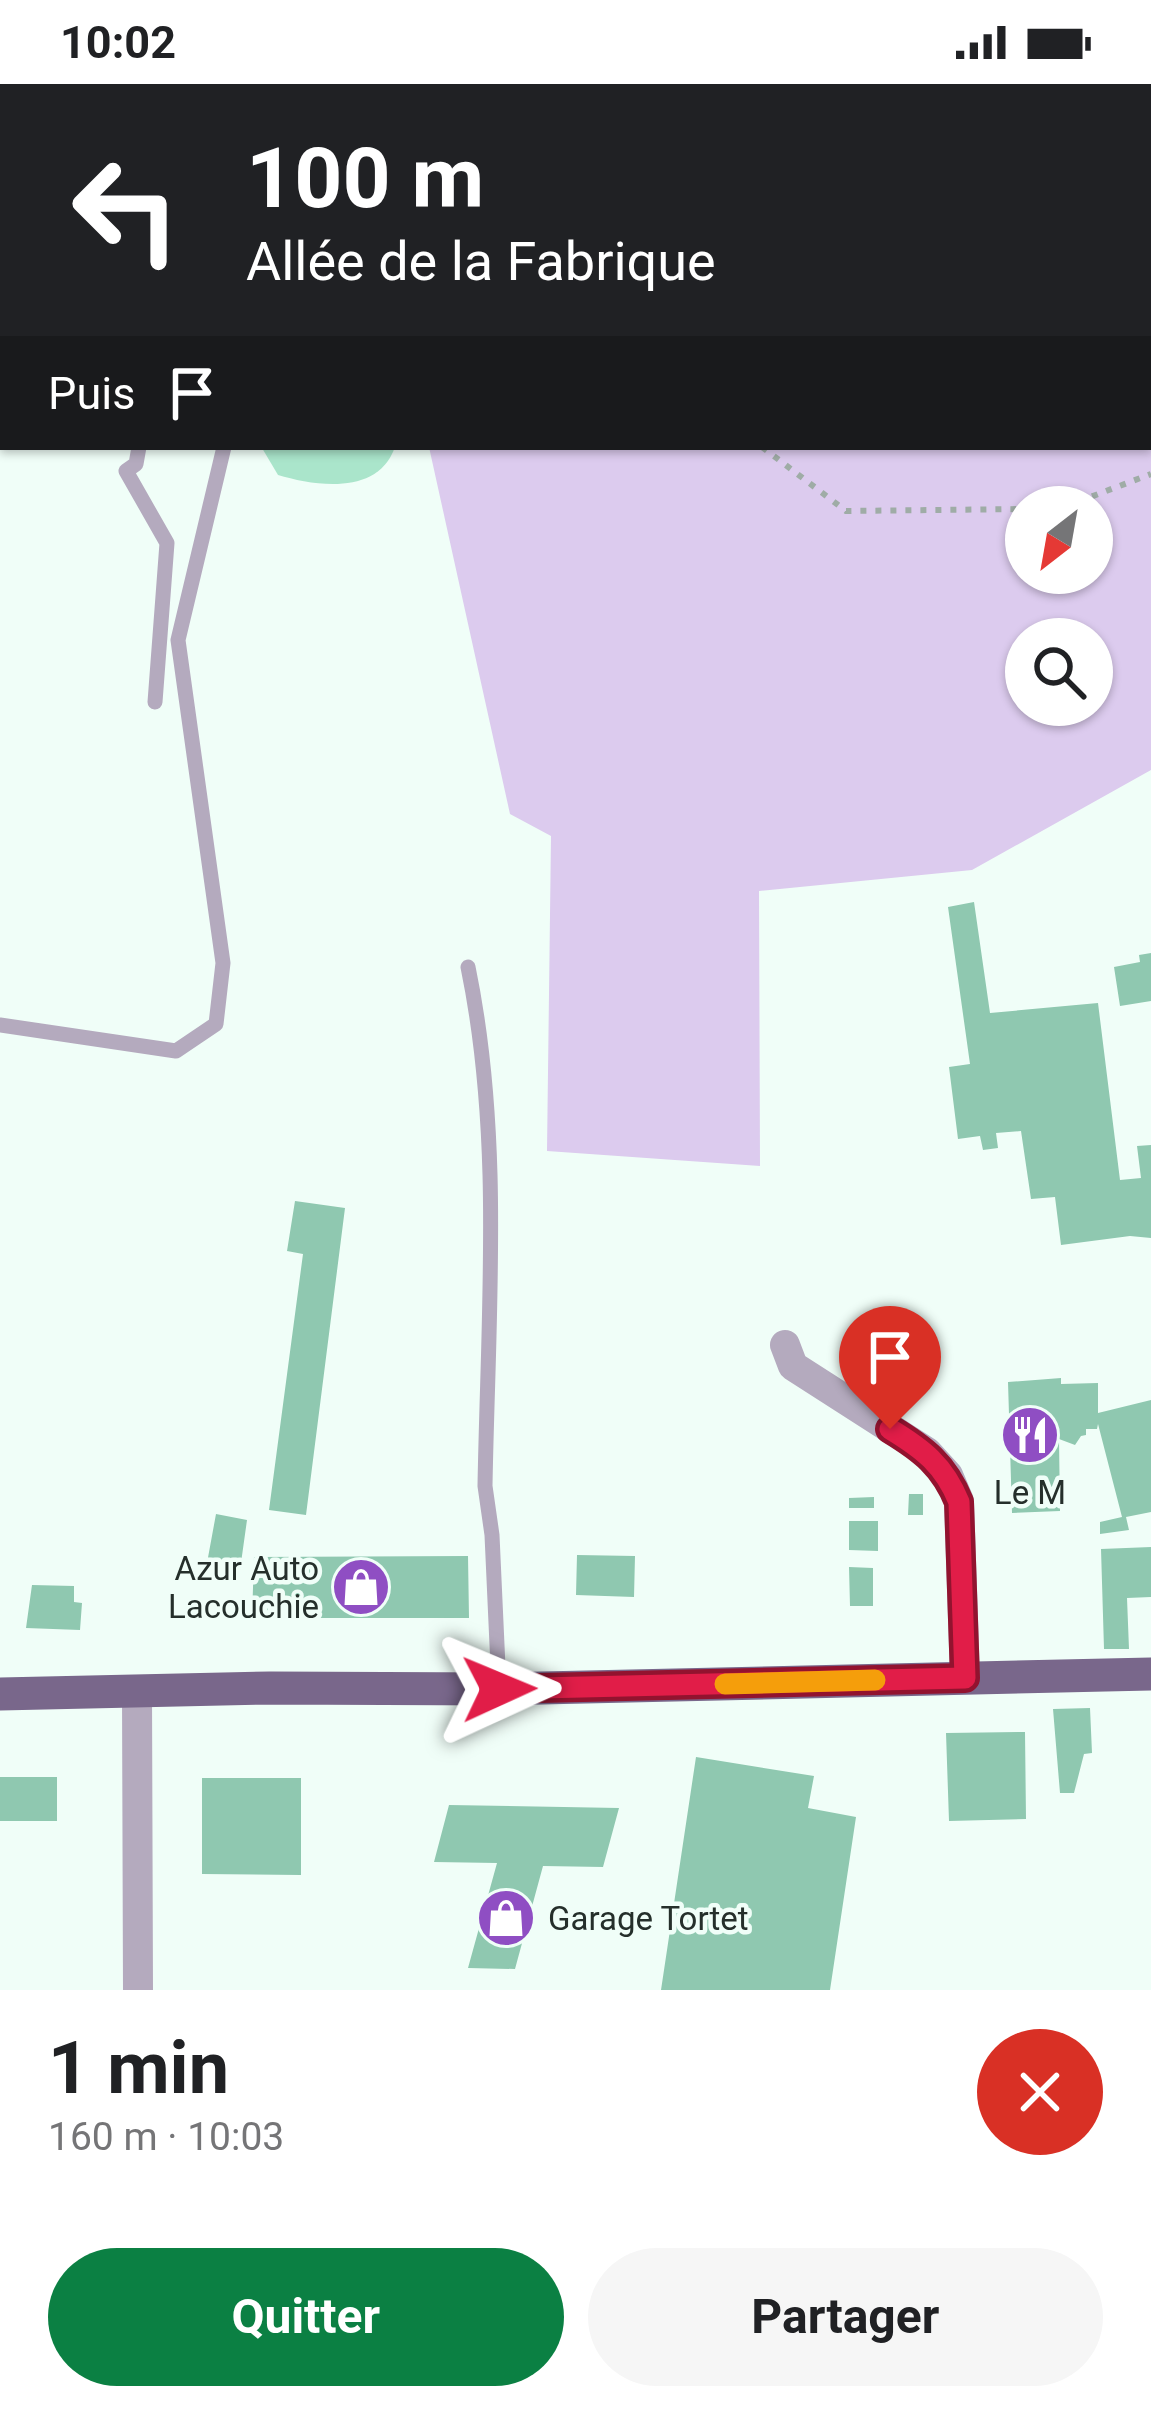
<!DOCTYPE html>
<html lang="fr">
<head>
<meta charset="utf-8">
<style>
	body { margin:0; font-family:Roboto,sans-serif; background:#f6f6f6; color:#202124; height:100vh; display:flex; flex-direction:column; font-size:45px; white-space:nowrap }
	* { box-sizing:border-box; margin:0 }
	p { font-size:39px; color:#757577 }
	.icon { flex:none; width:66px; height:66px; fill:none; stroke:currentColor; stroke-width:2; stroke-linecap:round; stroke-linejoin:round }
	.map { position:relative; height:1906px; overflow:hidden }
	.drawer { display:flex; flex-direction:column; background:#fff; flex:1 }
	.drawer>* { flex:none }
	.banner { position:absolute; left:0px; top:0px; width:1152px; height:366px; box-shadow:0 3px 9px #0004; background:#202124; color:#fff; overflow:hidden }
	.needle { width:78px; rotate:211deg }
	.buttons { position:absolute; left:1005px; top:402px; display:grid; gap:24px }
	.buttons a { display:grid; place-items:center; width:108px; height:108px; border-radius:50%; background:#fff; box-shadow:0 3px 9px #0004; font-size:60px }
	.pin { position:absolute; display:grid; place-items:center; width:102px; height:102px; color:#fff; margin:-123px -51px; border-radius:50% 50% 50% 0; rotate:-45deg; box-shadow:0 0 12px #0007 }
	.pin .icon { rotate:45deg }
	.me { position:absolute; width:132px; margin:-66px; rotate:89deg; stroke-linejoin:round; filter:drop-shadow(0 0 9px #0008) }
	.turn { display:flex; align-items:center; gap:42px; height:252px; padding:0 48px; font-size:54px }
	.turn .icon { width:156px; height:156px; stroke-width:2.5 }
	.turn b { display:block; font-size:84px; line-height:102px }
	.then { display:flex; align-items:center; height:114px; padding:0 48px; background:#0003; gap:24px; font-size:45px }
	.round { display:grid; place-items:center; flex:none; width:126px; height:126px; border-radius:63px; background:#f6f6f6 }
	.summary { display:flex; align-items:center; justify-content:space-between; height:204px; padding:0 48px }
	h1 { font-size:72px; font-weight:700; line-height:90px }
	.primary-button { display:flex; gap:24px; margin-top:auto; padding:24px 48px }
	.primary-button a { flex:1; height:138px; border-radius:72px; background:#0b8043; color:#fff; font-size:48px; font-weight:700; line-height:138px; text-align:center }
	.primary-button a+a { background:#f6f6f6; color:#202124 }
	.status { display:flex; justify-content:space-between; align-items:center; height:84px; padding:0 60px; background:#fff; direction:ltr }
	.status svg { height:33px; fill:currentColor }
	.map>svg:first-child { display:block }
</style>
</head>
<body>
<div class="status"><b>10:02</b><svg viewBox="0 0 49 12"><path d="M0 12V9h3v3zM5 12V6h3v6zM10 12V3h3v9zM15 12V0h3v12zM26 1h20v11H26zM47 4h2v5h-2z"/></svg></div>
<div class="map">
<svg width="1151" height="1906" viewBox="0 0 1151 1906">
	<rect width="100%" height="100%" fill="#f0fef8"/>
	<path fill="#dccbee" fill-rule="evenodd" d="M 212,0 L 1151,0 L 1151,686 L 972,786 L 759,807 L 760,1082 L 547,1067 L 551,752 L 510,730 L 429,363 L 1149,363 L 1149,3 ZM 1026,423 L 1092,423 L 1092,489 L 1026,489 ZM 1026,555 L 1092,555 L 1092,621 L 1026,621 Z"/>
	<path fill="#aae5cb" d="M 395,363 C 378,412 315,402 278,391 L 262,364 Z"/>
	<path fill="#8fc8b0" d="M 974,818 L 990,929 L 1098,919 L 1120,1096 L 1141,1094 L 1137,1062 L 1151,1061 L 1151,1154 L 1130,1152 L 1061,1161 L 1055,1113 L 1031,1115 L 1021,1047 L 996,1049 L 998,1064 L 983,1066 L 980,1052 L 958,1055 L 949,983 L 970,980 L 948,823 Z
		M 1151,869 L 1151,917 L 1120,922 L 1114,883 L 1140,878 L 1139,871 Z
		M 295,1117 L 345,1124 L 306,1431 L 269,1426 L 303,1170 L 287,1167 Z
		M 1061,1294 L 1061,1300 L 1098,1299 L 1098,1329 L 1151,1316 L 1151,1428 L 1126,1433 L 1129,1446 L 1100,1450 L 1100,1438 L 1122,1433 L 1098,1340 L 1097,1345 L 1086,1345 L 1086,1351 L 1081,1352 L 1075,1361 L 1059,1355 L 1060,1427 L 1012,1429 L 1008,1298 Z
		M 909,1410 L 923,1410 L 923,1431 L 908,1431 Z
		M 874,1413 L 874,1424 L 849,1424 L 849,1414 Z
		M 216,1430 L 247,1436 L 240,1486 L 207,1479 Z
		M 849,1437 L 878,1437 L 878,1467 L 849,1466 Z
		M 1151,1463 L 1151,1513 L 1127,1514 L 1129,1565 L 1104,1565 L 1101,1465 Z
		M 577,1471 L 635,1472 L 634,1513 L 576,1511 Z
		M 468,1472 L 469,1534 L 252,1534 L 254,1473 Z
		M 849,1483 L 873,1484 L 873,1522 L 850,1522 Z
		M 32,1501 L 74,1502 L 74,1518 L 82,1519 L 80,1546 L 26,1544 Z
		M 1090,1624 L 1092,1669 L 1084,1670 L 1074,1709 L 1060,1709 L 1053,1625 Z
		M 1025,1648 L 1026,1735 L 949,1737 L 946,1649 Z
		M 696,1673 L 814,1692 L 808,1724 L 856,1733 L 830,1906 L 661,1906 Z
		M 0,1693 L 57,1693 L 57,1737 L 0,1737 Z
		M 202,1694 L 301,1694 L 301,1791 L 202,1790 Z
		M 449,1721 L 619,1724 L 603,1783 L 543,1782 L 515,1885 L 468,1884 L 497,1779 L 434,1778 Z"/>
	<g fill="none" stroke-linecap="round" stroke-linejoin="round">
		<path stroke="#9faca6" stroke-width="6" stroke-dasharray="6 9" stroke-linecap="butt" d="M 701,0 L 702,3
			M 1149,134 L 1151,133
			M 762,363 L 846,427 L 1026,425
			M 1064,423 L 1151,390"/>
		<path stroke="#b4aabe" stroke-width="15" d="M 136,3 L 137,0
			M 0,209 L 3,207
			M 139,363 L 136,380 L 126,387 L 167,459 L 155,618
			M 468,883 C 503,1053 488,1229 485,1402 L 492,1451 L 499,1605
			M 0,941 L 176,967 L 216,940 L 223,879 L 178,556 L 224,363"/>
		<path stroke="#b4aabe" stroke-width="30" d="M 785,1261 L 793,1282 L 927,1368 L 948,1391 L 959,1417 L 965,1594
			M 137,1608 L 138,1906"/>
		<path stroke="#79678b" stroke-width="33" d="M 0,1610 L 270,1604 L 499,1605 L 1151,1590"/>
	</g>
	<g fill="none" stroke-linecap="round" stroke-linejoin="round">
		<g stroke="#92132f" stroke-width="30">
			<path id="route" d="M 499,1605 L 965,1594 L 959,1418 C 944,1381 923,1365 890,1345"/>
		</g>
		<use href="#route" stroke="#e11d48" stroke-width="21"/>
		<path stroke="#f59e0b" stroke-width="21" d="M 725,1600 L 875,1596"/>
	</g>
	<defs>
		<g id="restaurant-disc" transform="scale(3)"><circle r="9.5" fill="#8f4ec3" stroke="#f0fef8"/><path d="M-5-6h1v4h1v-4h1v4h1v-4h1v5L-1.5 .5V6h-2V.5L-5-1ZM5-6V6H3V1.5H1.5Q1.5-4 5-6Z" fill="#fff"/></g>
		<g id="shop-disc" transform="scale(3)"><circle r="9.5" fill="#8f4ec3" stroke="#f0fef8"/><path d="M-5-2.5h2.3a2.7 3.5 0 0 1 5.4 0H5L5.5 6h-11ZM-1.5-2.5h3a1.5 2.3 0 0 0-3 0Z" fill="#fff"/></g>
	</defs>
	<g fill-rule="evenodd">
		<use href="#restaurant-disc" x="1030" y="1351"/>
		<use href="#shop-disc" x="361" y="1503"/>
		<use href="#shop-disc" x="506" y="1834"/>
	</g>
	<g text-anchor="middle" stroke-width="9" stroke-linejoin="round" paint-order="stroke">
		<g font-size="33" fill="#252f2b" stroke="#f0fef8">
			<text x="1030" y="1420">Le M</text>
			<text x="319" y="1496" text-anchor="end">Azur Auto<tspan x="319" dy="38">Lacouchie</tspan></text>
			<text x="548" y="1846" text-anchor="start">Garage Tortet</text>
		</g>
	</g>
</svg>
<div class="buttons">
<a><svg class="needle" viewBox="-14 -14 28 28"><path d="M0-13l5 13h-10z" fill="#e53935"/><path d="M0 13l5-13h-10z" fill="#757577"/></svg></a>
<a><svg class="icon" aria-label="search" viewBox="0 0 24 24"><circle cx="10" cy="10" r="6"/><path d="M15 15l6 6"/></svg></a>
</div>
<div class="pin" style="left:890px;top:1345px;background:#d93025"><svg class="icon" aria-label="arrive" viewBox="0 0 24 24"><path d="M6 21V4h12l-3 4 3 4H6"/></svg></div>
<svg class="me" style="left:499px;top:1605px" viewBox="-20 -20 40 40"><path d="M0-17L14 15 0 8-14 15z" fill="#e11d48" stroke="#fff" stroke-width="4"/></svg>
<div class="banner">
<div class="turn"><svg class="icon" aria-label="left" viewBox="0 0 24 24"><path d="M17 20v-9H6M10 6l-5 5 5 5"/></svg><div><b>100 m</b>Allée de la Fabrique</div></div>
<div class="then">Puis<svg class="icon" aria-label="arrive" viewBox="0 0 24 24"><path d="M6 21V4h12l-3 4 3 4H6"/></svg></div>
</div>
</div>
<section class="drawer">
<div class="summary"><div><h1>1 min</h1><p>160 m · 10:03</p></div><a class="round" style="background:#d93025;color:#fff"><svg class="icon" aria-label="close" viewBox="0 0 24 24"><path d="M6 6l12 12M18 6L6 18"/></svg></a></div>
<div class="primary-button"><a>Quitter</a><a>Partager</a></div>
</section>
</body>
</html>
